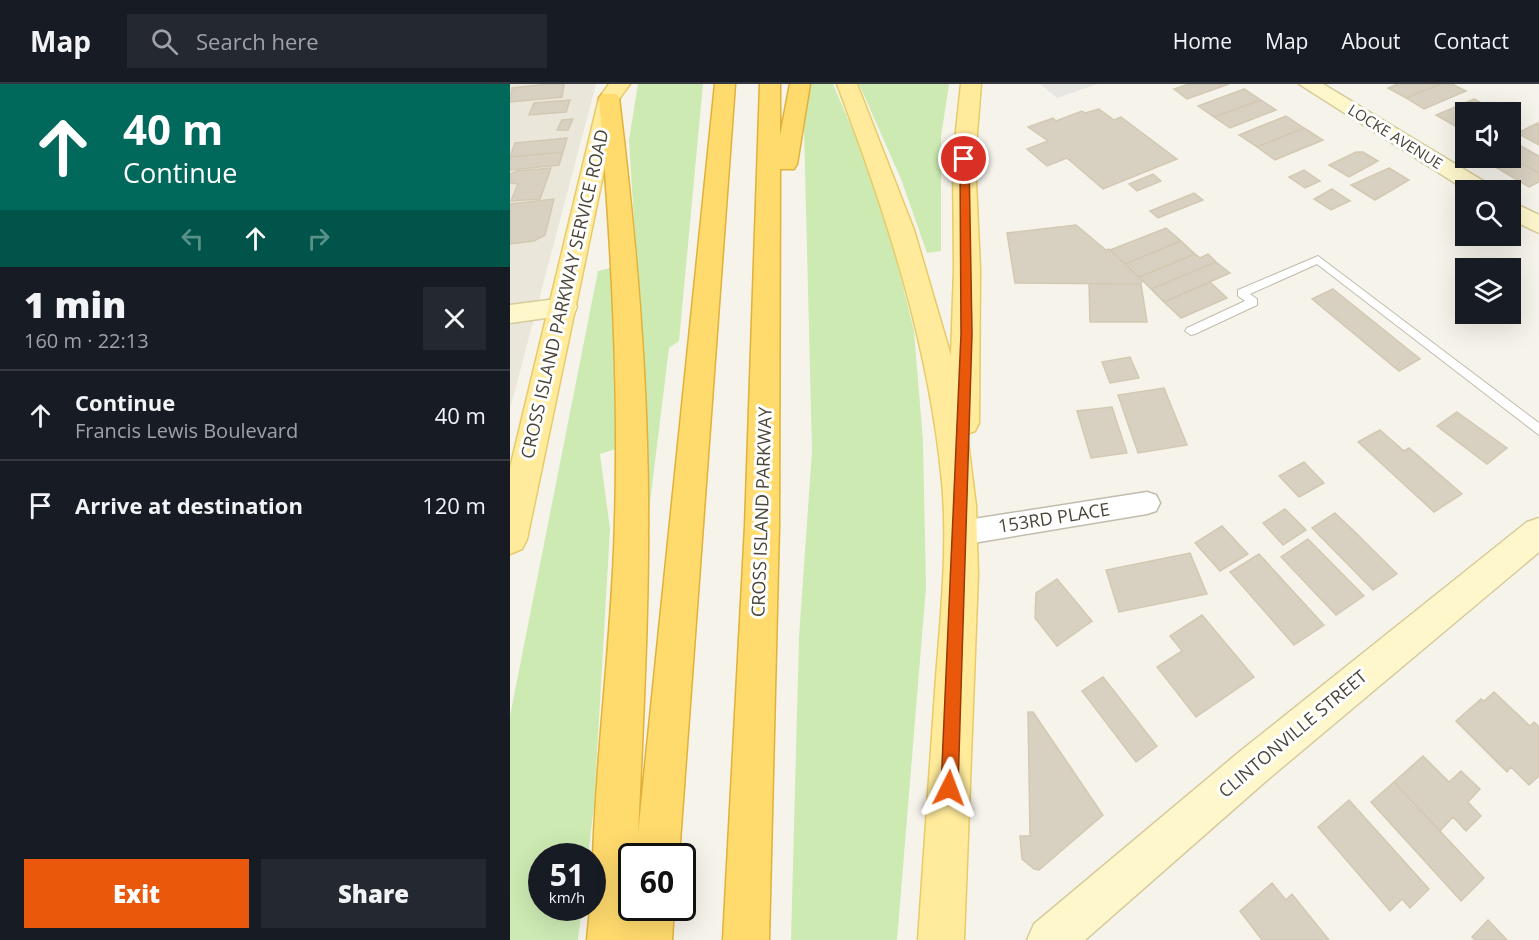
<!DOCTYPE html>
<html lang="en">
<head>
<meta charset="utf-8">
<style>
	body { margin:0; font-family:"Open Sans",sans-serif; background:#242831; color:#f1f3f6; height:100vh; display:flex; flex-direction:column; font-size:22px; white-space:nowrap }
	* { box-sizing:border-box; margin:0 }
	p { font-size:20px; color:#9ea1a6 }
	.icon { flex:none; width:33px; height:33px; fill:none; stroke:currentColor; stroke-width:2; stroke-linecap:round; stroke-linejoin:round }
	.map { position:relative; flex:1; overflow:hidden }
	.drawer { display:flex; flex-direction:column; background:#171b24; width:510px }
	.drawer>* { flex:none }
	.hud { background:#00695c; color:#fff; overflow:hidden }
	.fabs { position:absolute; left:945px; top:18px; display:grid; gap:12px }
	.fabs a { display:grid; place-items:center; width:66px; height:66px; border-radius:0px; background:#171b24; box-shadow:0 6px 24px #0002; font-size:30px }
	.speed { position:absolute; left:18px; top:759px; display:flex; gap:12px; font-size:30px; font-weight:700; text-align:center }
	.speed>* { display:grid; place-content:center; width:78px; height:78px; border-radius:50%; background:#171b24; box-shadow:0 6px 24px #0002; line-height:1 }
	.speed small { font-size:15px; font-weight:400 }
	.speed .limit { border:3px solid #111; border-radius:9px; background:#fff; color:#111 }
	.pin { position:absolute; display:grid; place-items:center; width:51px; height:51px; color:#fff; margin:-26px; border:3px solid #fff; border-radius:50%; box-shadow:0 2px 6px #0007 }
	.me { position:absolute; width:66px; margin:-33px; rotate:3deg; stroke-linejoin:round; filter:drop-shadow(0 0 4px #0008) }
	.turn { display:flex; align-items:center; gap:21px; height:126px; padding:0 24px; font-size:27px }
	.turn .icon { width:78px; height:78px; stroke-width:2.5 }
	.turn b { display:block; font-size:42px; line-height:51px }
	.lanes { display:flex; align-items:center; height:57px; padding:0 24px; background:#0003; justify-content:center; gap:30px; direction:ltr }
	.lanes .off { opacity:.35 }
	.round { display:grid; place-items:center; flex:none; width:63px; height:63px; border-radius:0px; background:#242831 }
	.head { display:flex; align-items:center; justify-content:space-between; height:102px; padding:0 24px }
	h1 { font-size:36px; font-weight:800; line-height:45px }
	.action { display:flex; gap:12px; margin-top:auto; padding:12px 24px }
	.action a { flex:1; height:69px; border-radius:0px; background:#ea580c; color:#fff; font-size:24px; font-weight:800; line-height:69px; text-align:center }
	.action a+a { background:#242831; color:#f1f3f6 }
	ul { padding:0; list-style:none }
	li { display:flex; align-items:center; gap:18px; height:90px; padding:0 24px; border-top:2px solid #363941 }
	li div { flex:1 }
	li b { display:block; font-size:22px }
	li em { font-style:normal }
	header { display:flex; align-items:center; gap:36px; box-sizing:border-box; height:84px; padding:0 30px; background:#171b24; border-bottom:2px solid #363941 }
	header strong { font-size:28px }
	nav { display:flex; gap:33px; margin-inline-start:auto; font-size:21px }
	.search { width:420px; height:54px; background:#242831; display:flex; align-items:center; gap:15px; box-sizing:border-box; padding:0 21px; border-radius:0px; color:#9ea1a6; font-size:22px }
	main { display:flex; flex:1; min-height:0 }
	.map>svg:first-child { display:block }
</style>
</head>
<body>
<header>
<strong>Map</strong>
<div class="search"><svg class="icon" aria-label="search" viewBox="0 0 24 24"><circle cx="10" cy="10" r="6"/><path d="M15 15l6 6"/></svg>Search here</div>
<nav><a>Home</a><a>Map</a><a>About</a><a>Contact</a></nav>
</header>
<main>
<section class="drawer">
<div class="hud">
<div class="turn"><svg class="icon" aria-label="ahead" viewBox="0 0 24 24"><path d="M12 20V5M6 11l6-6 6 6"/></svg><div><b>40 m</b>Continue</div></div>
<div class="lanes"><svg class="icon off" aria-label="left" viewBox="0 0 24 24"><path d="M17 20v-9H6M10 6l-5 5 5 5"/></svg><svg class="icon" aria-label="ahead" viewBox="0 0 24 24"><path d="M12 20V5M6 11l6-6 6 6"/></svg><svg class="icon off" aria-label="right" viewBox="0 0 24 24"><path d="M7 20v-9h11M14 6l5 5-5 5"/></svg></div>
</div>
<div class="head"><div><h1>1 min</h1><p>160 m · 22:13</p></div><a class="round"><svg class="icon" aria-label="close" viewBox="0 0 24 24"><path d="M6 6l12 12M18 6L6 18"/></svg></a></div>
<ul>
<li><svg class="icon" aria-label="ahead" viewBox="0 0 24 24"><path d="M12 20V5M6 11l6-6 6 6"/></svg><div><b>Continue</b><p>Francis Lewis Boulevard</p></div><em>40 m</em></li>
<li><svg class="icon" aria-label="arrive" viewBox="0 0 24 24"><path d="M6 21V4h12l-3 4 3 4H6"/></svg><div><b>Arrive at destination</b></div><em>120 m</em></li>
</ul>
<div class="action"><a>Exit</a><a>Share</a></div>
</section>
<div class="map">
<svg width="1029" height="856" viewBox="0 0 1029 856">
	<rect width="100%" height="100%" fill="#f6f3eb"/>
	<path fill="#eae6d9" d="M 0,0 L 86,0 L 0,325 Z"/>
	<path fill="#cdeab3" d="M 128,0 L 193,0 L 169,257 L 159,264 L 138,435 L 132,266 L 119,56 Z
		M 299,0 L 323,0 L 344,49 L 381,154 L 404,247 L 413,357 L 416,503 L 387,856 L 281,856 L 289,553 L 302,367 L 294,45 Z
		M 349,0 L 439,0 L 431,53 L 431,167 L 417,169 L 391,95 Z
		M 100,184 L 109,364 L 90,370 L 100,445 L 84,721 L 78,772 L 32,772 L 32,824 L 72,824 L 68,856 L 0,856 L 0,632 L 88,187 Z"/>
	<path fill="#e7e6e2" d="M 530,0 L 588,0 L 547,14 Z"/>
	<path fill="#d8d0c0" stroke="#d3c9b3" stroke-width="1.5" d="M 39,0 L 54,0 L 52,13 L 0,18 L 2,4 Z
		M 679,0 L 719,0 L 677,15 L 664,5 Z
		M 887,0 L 931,0 L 896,14 L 878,4 Z
		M 931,0 L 942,0 L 956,7 L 914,25 L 896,14 Z
		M 734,5 L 751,16 L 704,33 L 688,22 Z
		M 964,15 L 988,28 L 956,28 L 956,45 L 952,46 L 926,31 Z
		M 60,16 L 56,28 L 19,31 L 24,19 Z
		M 751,16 L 766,26 L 720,44 L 704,33 Z
		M 589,25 L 604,36 L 611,33 L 667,75 L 593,105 L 557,74 L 537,82 L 517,65 L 538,57 L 518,43 L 543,34 L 546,37 L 572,27 L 575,29 Z
		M 776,32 L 794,44 L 747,63 L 729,51 Z
		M 63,35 L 58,46 L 47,46 L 52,36 Z
		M 1028,39 L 1029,61 L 1007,49 Z
		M 794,44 L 813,56 L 765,76 L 747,63 Z
		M 57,54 L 53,68 L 0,73 L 5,59 Z
		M 1000,56 L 1029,72 L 1029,89 L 1000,73 Z
		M 53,68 L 49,81 L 0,86 L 0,73 Z
		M 846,68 L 853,68 L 868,77 L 839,93 L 819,81 Z
		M 1000,73 L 1029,89 L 1029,98 L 1019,103 L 970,74 Z
		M 41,84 L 30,115 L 1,117 L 8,100 L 0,99 L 0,90 L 7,87 Z
		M 879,84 L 899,96 L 865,116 L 841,101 Z
		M 794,86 L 810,97 L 795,104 L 779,93 Z
		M 643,90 L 651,97 L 627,107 L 619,100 Z
		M 822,105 L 840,117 L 821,126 L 804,115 Z
		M 684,109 L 693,116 L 648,134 L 640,127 Z
		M 44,115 L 35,151 L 24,157 L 0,160 L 0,120 Z
		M 566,141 L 596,166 L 599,165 L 632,196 L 631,200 L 505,199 L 497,149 Z
		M 656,144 L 671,157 L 615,180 L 600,166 Z
		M 671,157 L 685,170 L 629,193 L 615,180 Z
		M 685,170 L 690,174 L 698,170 L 706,178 L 641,205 L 629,193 Z
		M 706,178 L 720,189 L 654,218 L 641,205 Z
		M 700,198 L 717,214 L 671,234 L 654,218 Z
		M 579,200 L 631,200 L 637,238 L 580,238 Z
		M 823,205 L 910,275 L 889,287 L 802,215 Z
		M 620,273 L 629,294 L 600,299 L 592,278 Z
		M 654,304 L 677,361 L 628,369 L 608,311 Z
		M 602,323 L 617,369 L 581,374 L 567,327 Z
		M 947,328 L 997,364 L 977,380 L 927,342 Z
		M 870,346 L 894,367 L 899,364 L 952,410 L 924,428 L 848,358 Z
		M 794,378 L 814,399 L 789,413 L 769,392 Z
		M 775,425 L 796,446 L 773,461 L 753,439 Z
		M 825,429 L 846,449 L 887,490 L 863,506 L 802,444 Z
		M 712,442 L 738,470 L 710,487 L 685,459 Z
		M 798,455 L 854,512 L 826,531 L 771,473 Z
		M 680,469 L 697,510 L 609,528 L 596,486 Z
		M 749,470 L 814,541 L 784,561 L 720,488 Z
		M 547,495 L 582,537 L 547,562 L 525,534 L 526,509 Z
		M 692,531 L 744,593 L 686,633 L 647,583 L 672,567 L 660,552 Z
		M 593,593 L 647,662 L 626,678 L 572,607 Z
		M 984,608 L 1020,642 L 1024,638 L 1029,643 L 1029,692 L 1019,701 L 1001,683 L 997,688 L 946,637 L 971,615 L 974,617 Z
		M 518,628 L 523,628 L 593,731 L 529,786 L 524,785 L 512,775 L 510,752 L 520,752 Z
		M 913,672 L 939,698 L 951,687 L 970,705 L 958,718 L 971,732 L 956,747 L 943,733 L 930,747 L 884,698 Z
		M 884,698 L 974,794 L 951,817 L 861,718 Z
		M 839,716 L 919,805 L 900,824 L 892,815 L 880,827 L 808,743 Z
		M 762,799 L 776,816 L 782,810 L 819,856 L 752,856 L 730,827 Z
		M 978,836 L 997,856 L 965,856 L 962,853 Z"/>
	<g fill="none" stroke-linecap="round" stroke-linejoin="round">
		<g stroke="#c2bcad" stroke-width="2">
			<path id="lane" d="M 808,172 L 1029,339 L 1029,351 L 807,180 L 740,210 L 747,215 L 747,221 L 685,250 L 681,251 L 675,247 L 677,244 L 735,217 L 728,212 L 728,206 Z"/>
		</g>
		<g stroke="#c2bcad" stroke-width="3">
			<path id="street" d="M 637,408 L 646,411 L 650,419 L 646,427 L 637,430 L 451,461 L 441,457 L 437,449 L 441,441 L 451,437 Z"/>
		</g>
		<g stroke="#d6cb9a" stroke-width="3">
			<path id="secondary" d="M 789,0 L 813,0 L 980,101 L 984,106 L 956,106 Z
				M 1000,117 L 1029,131 L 1029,149 L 1000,135 Z
				M 54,214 L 64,216 L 67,223 L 64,230 L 0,239 L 0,221 Z
				M 1029,434 L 1029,468 L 756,697 L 575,856 L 517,856 L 524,840 L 728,669 L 1017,438 Z"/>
		</g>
		<g stroke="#e7cb68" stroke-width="3">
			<path id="primary" d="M 99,0 L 120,0 L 109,15 L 17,455 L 12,465 L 0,470 L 0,384 L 89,14 Z
				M 327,0 L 347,0 L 404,146 L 441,272 L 444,185 L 443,75 L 451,0 L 471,0 L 465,75 L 470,185 L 469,339 L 465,347 L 457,350 L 466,422 L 468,490 L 454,856 L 408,856 C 414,768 420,681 426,593 C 431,529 438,463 432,398 C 419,260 376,129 327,0 Z"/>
		</g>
		<g stroke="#e1b139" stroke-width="3">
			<path id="highway" d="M 205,0 L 225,0 L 169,772 L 122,772 L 122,824 L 164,824 L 162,856 L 77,856 L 80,824 L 82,824 C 82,705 99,585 104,466 C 110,315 102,165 89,14 L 92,10 L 106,10 L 109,14 C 123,129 134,243 137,359 C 141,489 134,620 128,750 Z
				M 250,0 L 270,0 L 270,52 L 280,0 L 300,0 L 287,80 L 284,85 L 270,85 L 269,442 L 259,856 L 213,856 L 235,442 Z"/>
		</g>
		<use href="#lane" fill="#fff" fill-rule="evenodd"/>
		<use href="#street" fill="#fff" fill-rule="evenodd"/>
		<use href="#secondary" fill="#fff7cc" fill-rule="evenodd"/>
		<use href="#primary" fill="#ffeb9b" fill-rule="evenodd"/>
		<use href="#highway" fill="#ffda6d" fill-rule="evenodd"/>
	</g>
	<path fill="#ea580c" stroke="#983908" stroke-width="1.5" d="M 454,72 L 459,75 L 462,250 L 448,704 L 445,710 L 439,713 L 433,710 L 431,704 L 451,250 L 450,75 Z"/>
	<g text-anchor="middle" stroke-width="6" stroke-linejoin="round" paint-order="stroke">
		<g font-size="15" fill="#4a4538" stroke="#fff">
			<text transform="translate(885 53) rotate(32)" y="5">LOCKE AVENUE</text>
		</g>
		<g font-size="18" fill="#4a4538" stroke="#fff">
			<text transform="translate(55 210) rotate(-77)" y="6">CROSS ISLAND PARKWAY SERVICE ROAD</text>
			<text transform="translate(252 428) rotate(-88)" y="6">CROSS ISLAND PARKWAY</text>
			<text transform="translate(544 434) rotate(-9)" y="6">153RD PLACE</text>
			<text transform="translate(783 650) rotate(-40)" y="6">CLINTONVILLE STREET</text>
		</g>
	</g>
</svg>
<div class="fabs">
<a><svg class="icon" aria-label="sound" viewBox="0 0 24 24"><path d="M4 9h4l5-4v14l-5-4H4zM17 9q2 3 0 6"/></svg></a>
<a><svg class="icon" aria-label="search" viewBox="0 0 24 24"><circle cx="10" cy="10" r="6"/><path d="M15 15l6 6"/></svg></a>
<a><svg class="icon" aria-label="layers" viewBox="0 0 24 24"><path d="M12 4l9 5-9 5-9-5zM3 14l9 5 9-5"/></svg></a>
</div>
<div class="speed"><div>51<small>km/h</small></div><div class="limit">60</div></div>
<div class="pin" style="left:454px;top:75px;background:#d93025"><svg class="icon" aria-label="arrive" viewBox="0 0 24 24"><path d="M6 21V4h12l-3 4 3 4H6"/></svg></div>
<svg class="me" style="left:439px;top:704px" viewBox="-20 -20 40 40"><path d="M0-17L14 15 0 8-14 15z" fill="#ea580c" stroke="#fff" stroke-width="4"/></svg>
</div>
</main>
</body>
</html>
